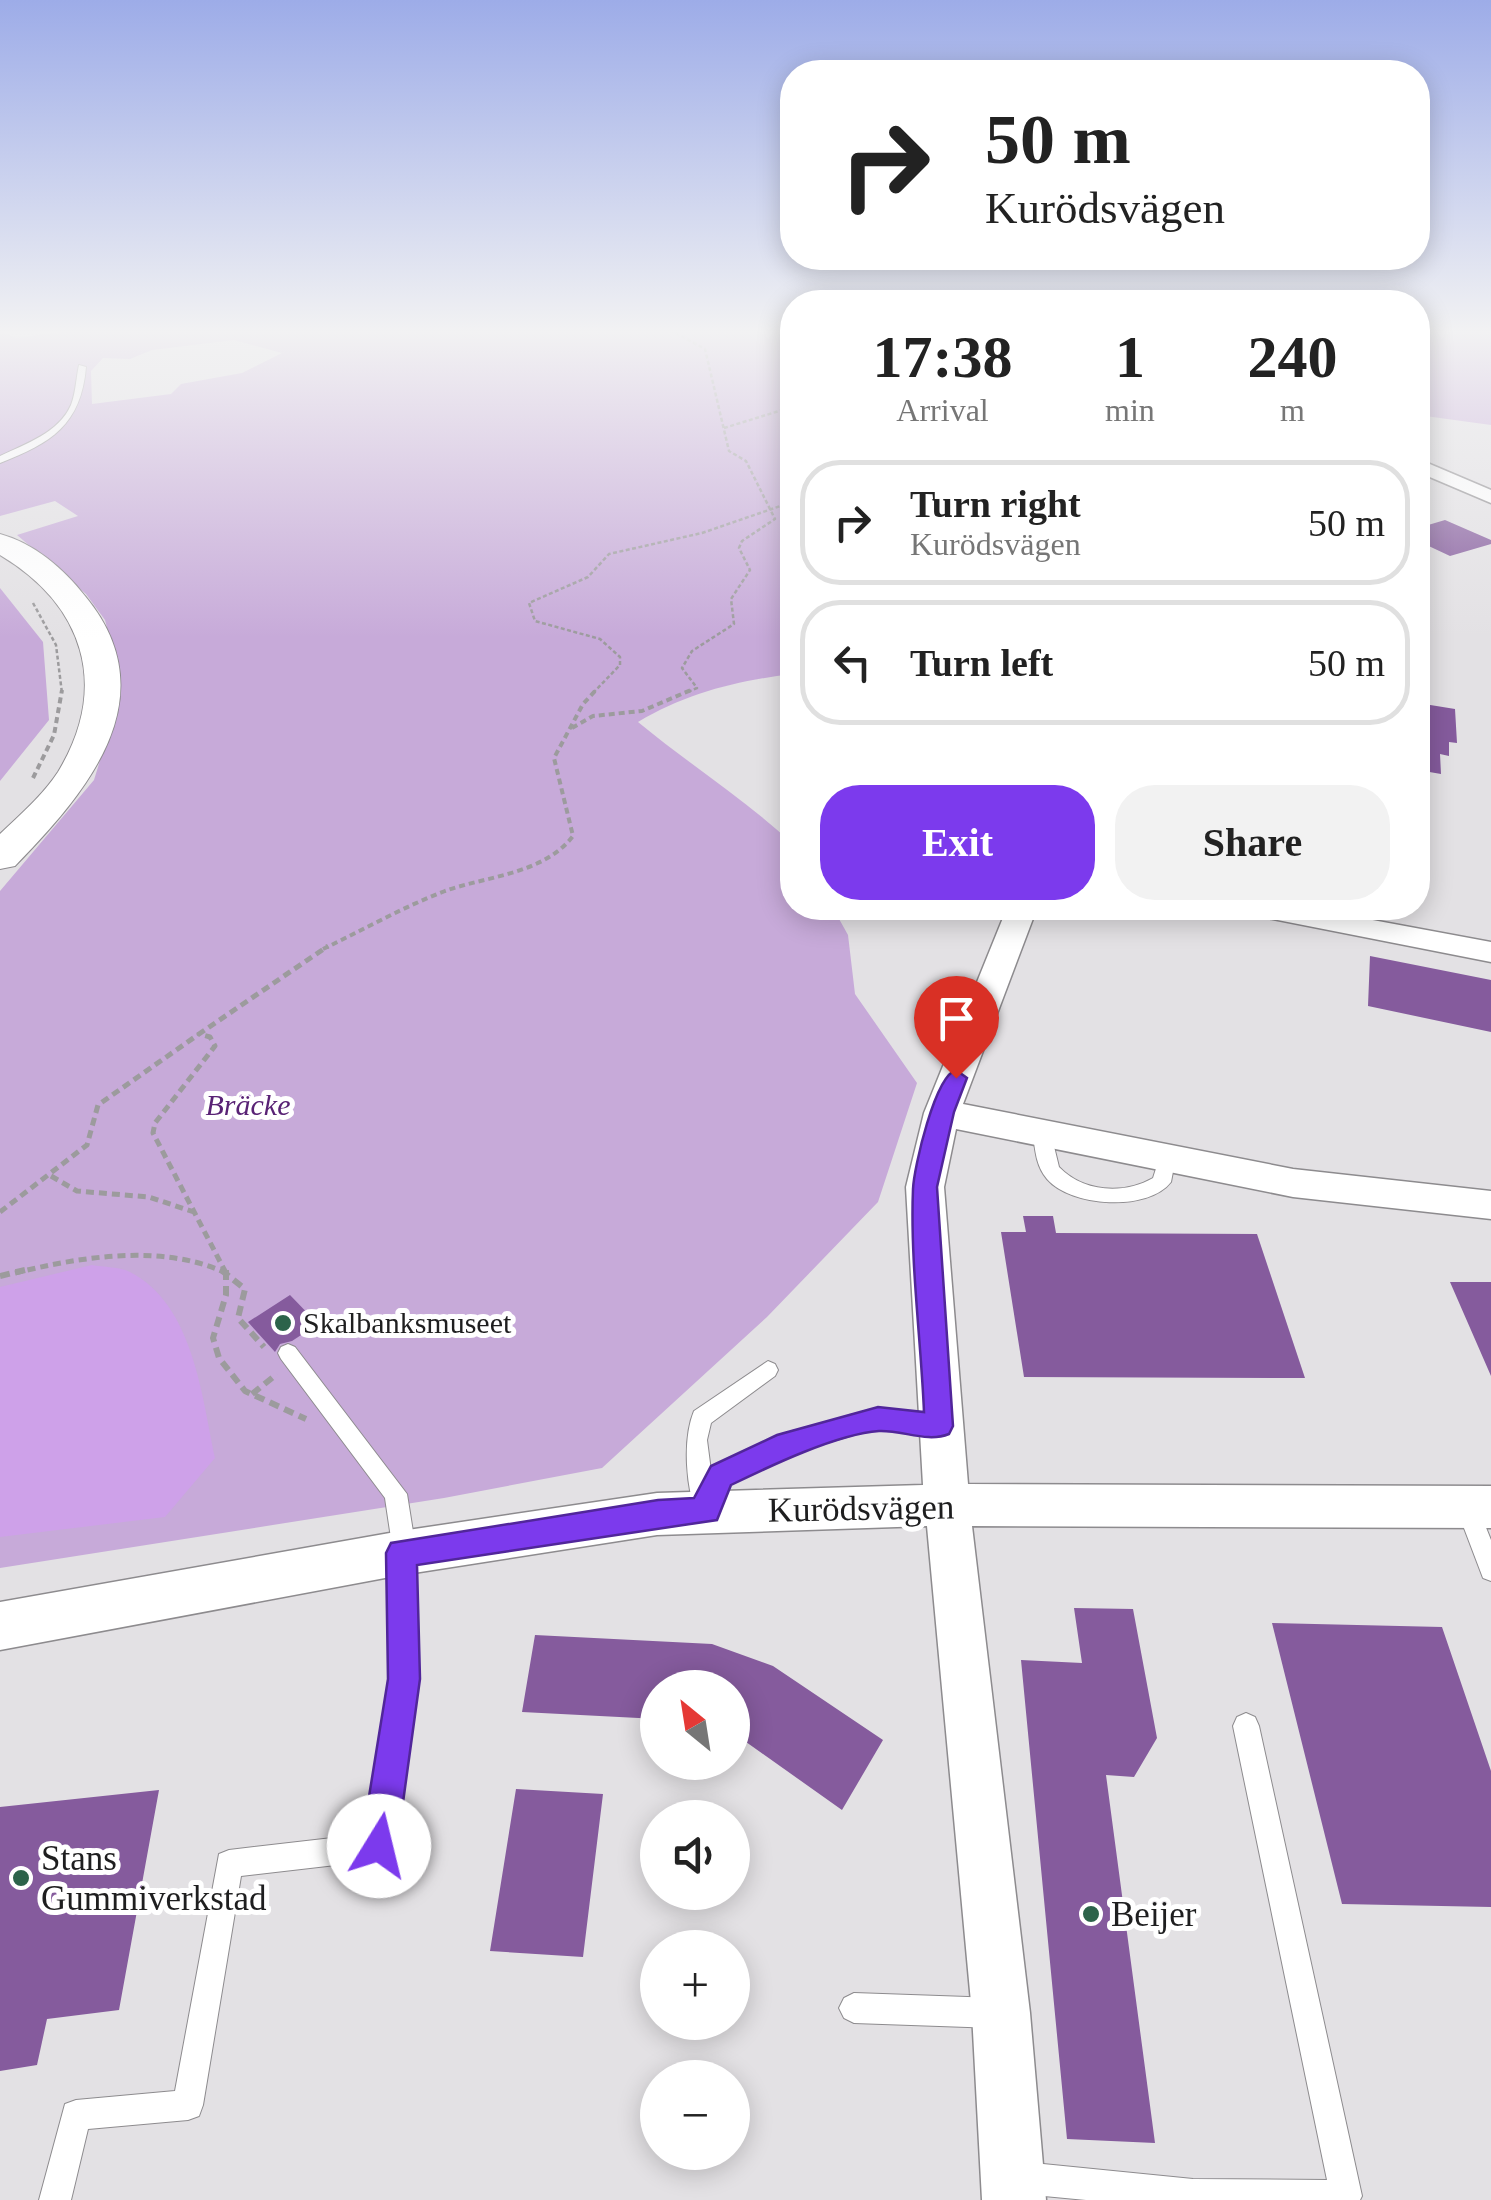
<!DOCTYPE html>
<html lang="en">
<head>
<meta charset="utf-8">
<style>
	body { margin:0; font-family:Georgia,serif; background:#f2f2f2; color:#222; height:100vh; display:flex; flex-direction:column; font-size:38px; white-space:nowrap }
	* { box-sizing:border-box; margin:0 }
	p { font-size:32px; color:#767676 }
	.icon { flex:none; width:55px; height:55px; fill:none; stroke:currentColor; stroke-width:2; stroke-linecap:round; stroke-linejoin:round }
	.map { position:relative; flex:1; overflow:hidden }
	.details { position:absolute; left:780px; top:290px; width:650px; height:630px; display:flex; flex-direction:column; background:#fff; border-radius:40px; box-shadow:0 5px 25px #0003 }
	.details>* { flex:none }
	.hud { position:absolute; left:780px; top:60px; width:650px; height:210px; border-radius:40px; box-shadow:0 5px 25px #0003; background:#fff; color:#222; overflow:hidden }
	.needle { width:65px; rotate:330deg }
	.tools { position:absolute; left:640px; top:1670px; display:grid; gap:20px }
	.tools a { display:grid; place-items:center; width:110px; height:110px; border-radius:50%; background:#fff; box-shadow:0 5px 25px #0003; font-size:50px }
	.pin { position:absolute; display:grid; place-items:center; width:85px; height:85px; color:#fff; margin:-102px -42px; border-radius:50% 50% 50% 0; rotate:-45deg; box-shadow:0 0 10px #0007 }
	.pin .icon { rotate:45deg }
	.me { position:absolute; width:110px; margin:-55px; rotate:9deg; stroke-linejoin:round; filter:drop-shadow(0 0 8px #0008) }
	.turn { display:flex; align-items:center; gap:35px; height:210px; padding:0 40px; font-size:45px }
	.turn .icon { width:130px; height:130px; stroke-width:2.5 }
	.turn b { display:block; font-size:70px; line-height:85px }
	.eta { display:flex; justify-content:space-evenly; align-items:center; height:170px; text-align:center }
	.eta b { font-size:60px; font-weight:700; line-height:70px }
	.action { display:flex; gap:20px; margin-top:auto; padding:20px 40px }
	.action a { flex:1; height:115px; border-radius:40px; background:#7c3aed; color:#fff; font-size:40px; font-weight:700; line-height:115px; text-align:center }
	.action a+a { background:#f2f2f2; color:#222 }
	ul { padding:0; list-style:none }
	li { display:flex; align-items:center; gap:30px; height:125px; margin:0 20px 15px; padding:0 20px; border:5px solid #e0e0e0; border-radius:40px }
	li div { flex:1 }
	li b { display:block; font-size:38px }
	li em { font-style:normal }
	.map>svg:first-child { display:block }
</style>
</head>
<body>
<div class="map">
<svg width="1491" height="2200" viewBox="0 0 1491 2200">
	<rect width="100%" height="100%" fill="#e3e1e4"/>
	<path fill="#c7aad9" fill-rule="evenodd" d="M 74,330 L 792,330 L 792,674 C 736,681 687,693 638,722 C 689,764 744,799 792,843 L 792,908 L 833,908 L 848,935 L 855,994 L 917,1083 L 878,1202 L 767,1317 L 602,1468 L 444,1498 L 0,1568 L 0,891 L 94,780 L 114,715 L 117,667 L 105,620 L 86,594 L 17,535 L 78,516 L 55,501 L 0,516 L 0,331 L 16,338 ZM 234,340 L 282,353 L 242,373 L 181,384 L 171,394 L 92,404 L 91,371 L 103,358 L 130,359 L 152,350 Z
		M 1418,330 L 1491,330 L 1491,425 L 1418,415 Z
		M 0,588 L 43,642 L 49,720 L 0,781 Z"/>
	<path fill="#cea1e9" d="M 92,1265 C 103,1267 120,1267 130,1272 C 193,1304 202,1396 215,1458 L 165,1517 L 0,1537 L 0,1287 Z"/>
	<path fill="#855b9d" d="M 1445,520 L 1491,540 L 1491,544 L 1450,556 L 1418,541 L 1418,528 Z
		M 1418,703 L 1455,709 L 1457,743 L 1449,742 L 1449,756 L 1440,754 L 1441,774 L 1418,770 Z
		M 1370,956 L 1491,980 L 1491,1032 L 1368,1006 Z
		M 1023,1216 L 1053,1216 L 1056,1233 L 1257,1234 L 1305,1378 L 1024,1377 L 1001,1232 L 1026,1232 Z
		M 1450,1282 L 1491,1282 L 1491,1376 Z
		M 290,1295 L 318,1324 L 292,1341 L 280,1344 L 275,1352 L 248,1322 Z
		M 1074,1608 L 1133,1609 L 1157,1738 L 1134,1777 L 1106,1775 L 1155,2143 L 1067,2139 L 1021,1660 L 1082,1663 Z
		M 1272,1623 L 1442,1627 L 1491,1771 L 1491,1907 L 1342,1904 Z
		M 535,1635 L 712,1644 L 773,1666 L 883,1740 L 842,1810 L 732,1732 L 732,1688 L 658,1688 L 658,1719 L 522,1712 Z
		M 516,1789 L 603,1794 L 583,1957 L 490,1951 Z
		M 159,1790 L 119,2010 L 47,2019 L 37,2065 L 0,2071 L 0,1807 Z"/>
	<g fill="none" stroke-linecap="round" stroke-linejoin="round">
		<g stroke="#8d8b8e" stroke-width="2">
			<path id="service" d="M 79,365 L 86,367 C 81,425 51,443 0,463 L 0,456 C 25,444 59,433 71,405 C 76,392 76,378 79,365 Z
				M 1042,1128 L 1051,1134 L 1059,1167 C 1083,1192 1123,1195 1153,1178 L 1160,1156 L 1172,1156 L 1175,1161 L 1171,1182 C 1148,1212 1071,1207 1047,1179 C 1036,1166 1035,1150 1033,1134 Z
				M 288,1344 L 295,1347 L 407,1494 L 414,1538 L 417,1626 L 410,1714 L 393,1846 L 389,1856 L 379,1860 L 241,1876 L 203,2105 L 199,2116 L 188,2120 L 88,2129 L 71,2200 L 39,2200 L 65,2104 L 76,2100 L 175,2091 L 219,1854 L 229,1850 L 367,1834 L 385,1714 L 393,1626 L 391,1538 L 385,1498 L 281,1359 L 278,1353 L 281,1347 Z
				M 768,1361 L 775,1364 L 778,1370 L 775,1376 L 711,1423 L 707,1440 L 711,1471 L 776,1438 L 878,1410 L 939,1417 L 947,1419 L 950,1426 L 947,1433 L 939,1435 L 878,1428 L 781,1456 L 729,1482 L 721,1494 L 714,1518 L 706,1521 L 698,1518 C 686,1490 682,1440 694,1411 Z
				M 1467,1497 L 1475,1500 L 1491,1540 L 1491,1581 L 1483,1578 L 1456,1507 L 1459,1500 Z
				M 1246,1713 L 1255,1717 L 1259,1726 L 1362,2196 L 1360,2200 L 1086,2200 L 1023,2194 L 1012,2189 L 1007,2178 L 1012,2167 L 1023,2162 L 1193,2179 L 1327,2180 L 1233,1726 L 1237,1717 Z
				M 854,1993 L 996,1998 L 1006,2003 L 1011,2013 L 1006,2023 L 996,2028 L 854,2023 L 844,2018 L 839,2008 L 844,1998 Z"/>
		</g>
		<g stroke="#8d8b8e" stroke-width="3">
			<path id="minor" d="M 1418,459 L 1491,490 L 1491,503 L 1418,472 Z
				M 1007,908 L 1037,908 L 963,1104 L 1293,1169 L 1491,1191 L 1491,1219 L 1293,1197 L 956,1129 L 944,1187 L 968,1484 L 1491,1486 L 1491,1528 L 972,1526 L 1030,2013 L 1046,2200 L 982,2200 L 972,2013 L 927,1526 L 657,1535 L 401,1575 L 0,1650 L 0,1602 L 401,1531 L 657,1493 L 923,1485 L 906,1187 L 924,1113 Z
				M 1247,908 L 1308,908 L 1491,942 L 1491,962 L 1262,917 L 1251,914 Z"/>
		</g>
		<g stroke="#8d8b8e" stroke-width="2">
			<path id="secondary" d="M 0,534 C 34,543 64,569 85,596 C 169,697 87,792 15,866 L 0,869 L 0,834 C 20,815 43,795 58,772 C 110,686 84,605 0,555 Z"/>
		</g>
		<path stroke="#9c9b9d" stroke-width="2.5" stroke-dasharray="4 2.5" stroke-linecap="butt" d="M 670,330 L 705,349 L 729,451 L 746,461 L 775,519 L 742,541 L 739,548 L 750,570 L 731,599 L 734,624 L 692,651 L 682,668 L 697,688 L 685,693
			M 724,428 L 792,407
			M 33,603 L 56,645 L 62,693
			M 593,693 L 620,665 L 620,657 L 600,639 L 535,621 L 529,603 L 588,577 L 609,554 L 702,533 L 792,502"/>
		<path stroke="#9c9b9d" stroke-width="4" stroke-dasharray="6 4" stroke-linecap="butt" d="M 572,728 L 593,716 L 642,711 L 691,690
			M 33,778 L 54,735 L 62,690
			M 323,949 C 363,930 403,907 445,891 C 487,876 544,874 573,836 L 554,758 L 583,704 L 596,690"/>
		<path stroke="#9c9b9d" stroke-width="5" stroke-dasharray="8 5" stroke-linecap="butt" d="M 51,1176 L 77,1191 L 149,1197 L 194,1212
			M 0,1212 L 87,1145 L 98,1105 L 199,1034
			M 15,1273 C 80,1257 162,1243 226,1273
			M 226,1273 L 153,1133 L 155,1123 L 215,1046 L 210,1037 L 199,1034 L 328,946"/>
		<path stroke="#9c9b9d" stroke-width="6" stroke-dasharray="10 6" stroke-linecap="butt" d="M 221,1270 L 245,1289 L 238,1318 L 264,1347
			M 226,1270 L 226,1295 L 213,1338 L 219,1358 L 245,1391 L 306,1419
			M 0,1276 L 25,1270
			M 252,1394 L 277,1374"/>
		<use href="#service" fill="#fff" fill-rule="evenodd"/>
		<use href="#minor" fill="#fff" fill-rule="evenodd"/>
		<use href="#secondary" fill="#fff" fill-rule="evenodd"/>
	</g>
	<linearGradient id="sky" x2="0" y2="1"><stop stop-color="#9dace8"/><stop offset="0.52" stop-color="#f2f2f3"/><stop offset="1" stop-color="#f2f2f3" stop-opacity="0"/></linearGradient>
	<rect width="1491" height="638" fill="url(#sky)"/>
	<path fill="#7c3aed" stroke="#51269a" stroke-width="2.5" d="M 956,1070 L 967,1078 L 954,1112 L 937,1187 L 953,1426 L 949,1434 C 927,1443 903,1430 879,1431 C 837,1434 770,1466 731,1485 L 717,1520 L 417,1565 L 420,1679 L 397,1846 L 391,1858 L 379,1863 L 367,1858 L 361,1846 L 388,1679 L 386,1553 L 391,1543 L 658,1500 L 694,1498 L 711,1466 L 777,1435 L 878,1407 L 924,1412 C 921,1339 910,1262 913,1189 C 914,1167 935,1076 956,1070 Z"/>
	<g fill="#2c634a" stroke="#fff" stroke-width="4">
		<circle cx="283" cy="1323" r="10"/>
		<circle cx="21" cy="1878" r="10"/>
		<circle cx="1091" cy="1914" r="10"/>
	</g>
	<g text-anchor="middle" stroke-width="10" stroke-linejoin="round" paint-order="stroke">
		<g font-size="30" font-style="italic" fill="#592275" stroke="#fff">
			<text x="248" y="1115">Bräcke</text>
		</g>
		<g font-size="30" fill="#1e1e1f" stroke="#fff" text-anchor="start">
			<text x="303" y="1333">Skalbanksmuseet</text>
		</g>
		<g font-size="35" fill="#1e1e1f" stroke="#fff">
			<text transform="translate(861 1508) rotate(-1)" y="12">Kurödsvägen</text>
		</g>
		<g font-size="35" fill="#1e1e1f" stroke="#fff" text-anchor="start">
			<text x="41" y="1870">Stans<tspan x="41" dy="40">Gummiverkstad</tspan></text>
			<text x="1111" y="1926">Beijer</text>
		</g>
	</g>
</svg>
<div class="tools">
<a><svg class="needle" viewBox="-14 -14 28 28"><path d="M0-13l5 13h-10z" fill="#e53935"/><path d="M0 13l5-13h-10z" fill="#767676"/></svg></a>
<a><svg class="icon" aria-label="sound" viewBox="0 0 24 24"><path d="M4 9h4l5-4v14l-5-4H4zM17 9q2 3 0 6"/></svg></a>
<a>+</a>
<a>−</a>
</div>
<div class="pin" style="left:956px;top:1078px;background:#d93025"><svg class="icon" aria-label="arrive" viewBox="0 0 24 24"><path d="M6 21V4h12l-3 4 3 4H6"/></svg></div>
<svg class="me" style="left:379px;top:1846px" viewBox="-20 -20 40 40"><circle r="19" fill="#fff"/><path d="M0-13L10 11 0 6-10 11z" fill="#7c3aed"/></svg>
<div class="hud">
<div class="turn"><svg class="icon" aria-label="right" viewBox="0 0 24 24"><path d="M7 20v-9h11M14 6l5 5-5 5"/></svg><div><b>50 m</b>Kurödsvägen</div></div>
</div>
<section class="details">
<div class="eta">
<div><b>17:38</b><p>Arrival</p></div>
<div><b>1</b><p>min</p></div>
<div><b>240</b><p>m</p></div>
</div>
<ul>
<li><svg class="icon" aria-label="right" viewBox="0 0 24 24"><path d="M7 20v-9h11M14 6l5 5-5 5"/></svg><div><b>Turn right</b><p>Kurödsvägen</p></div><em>50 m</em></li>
<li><svg class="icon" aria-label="left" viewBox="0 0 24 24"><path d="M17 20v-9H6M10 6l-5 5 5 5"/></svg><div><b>Turn left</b></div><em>50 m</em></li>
</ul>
<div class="action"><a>Exit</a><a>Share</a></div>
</section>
</div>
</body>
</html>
